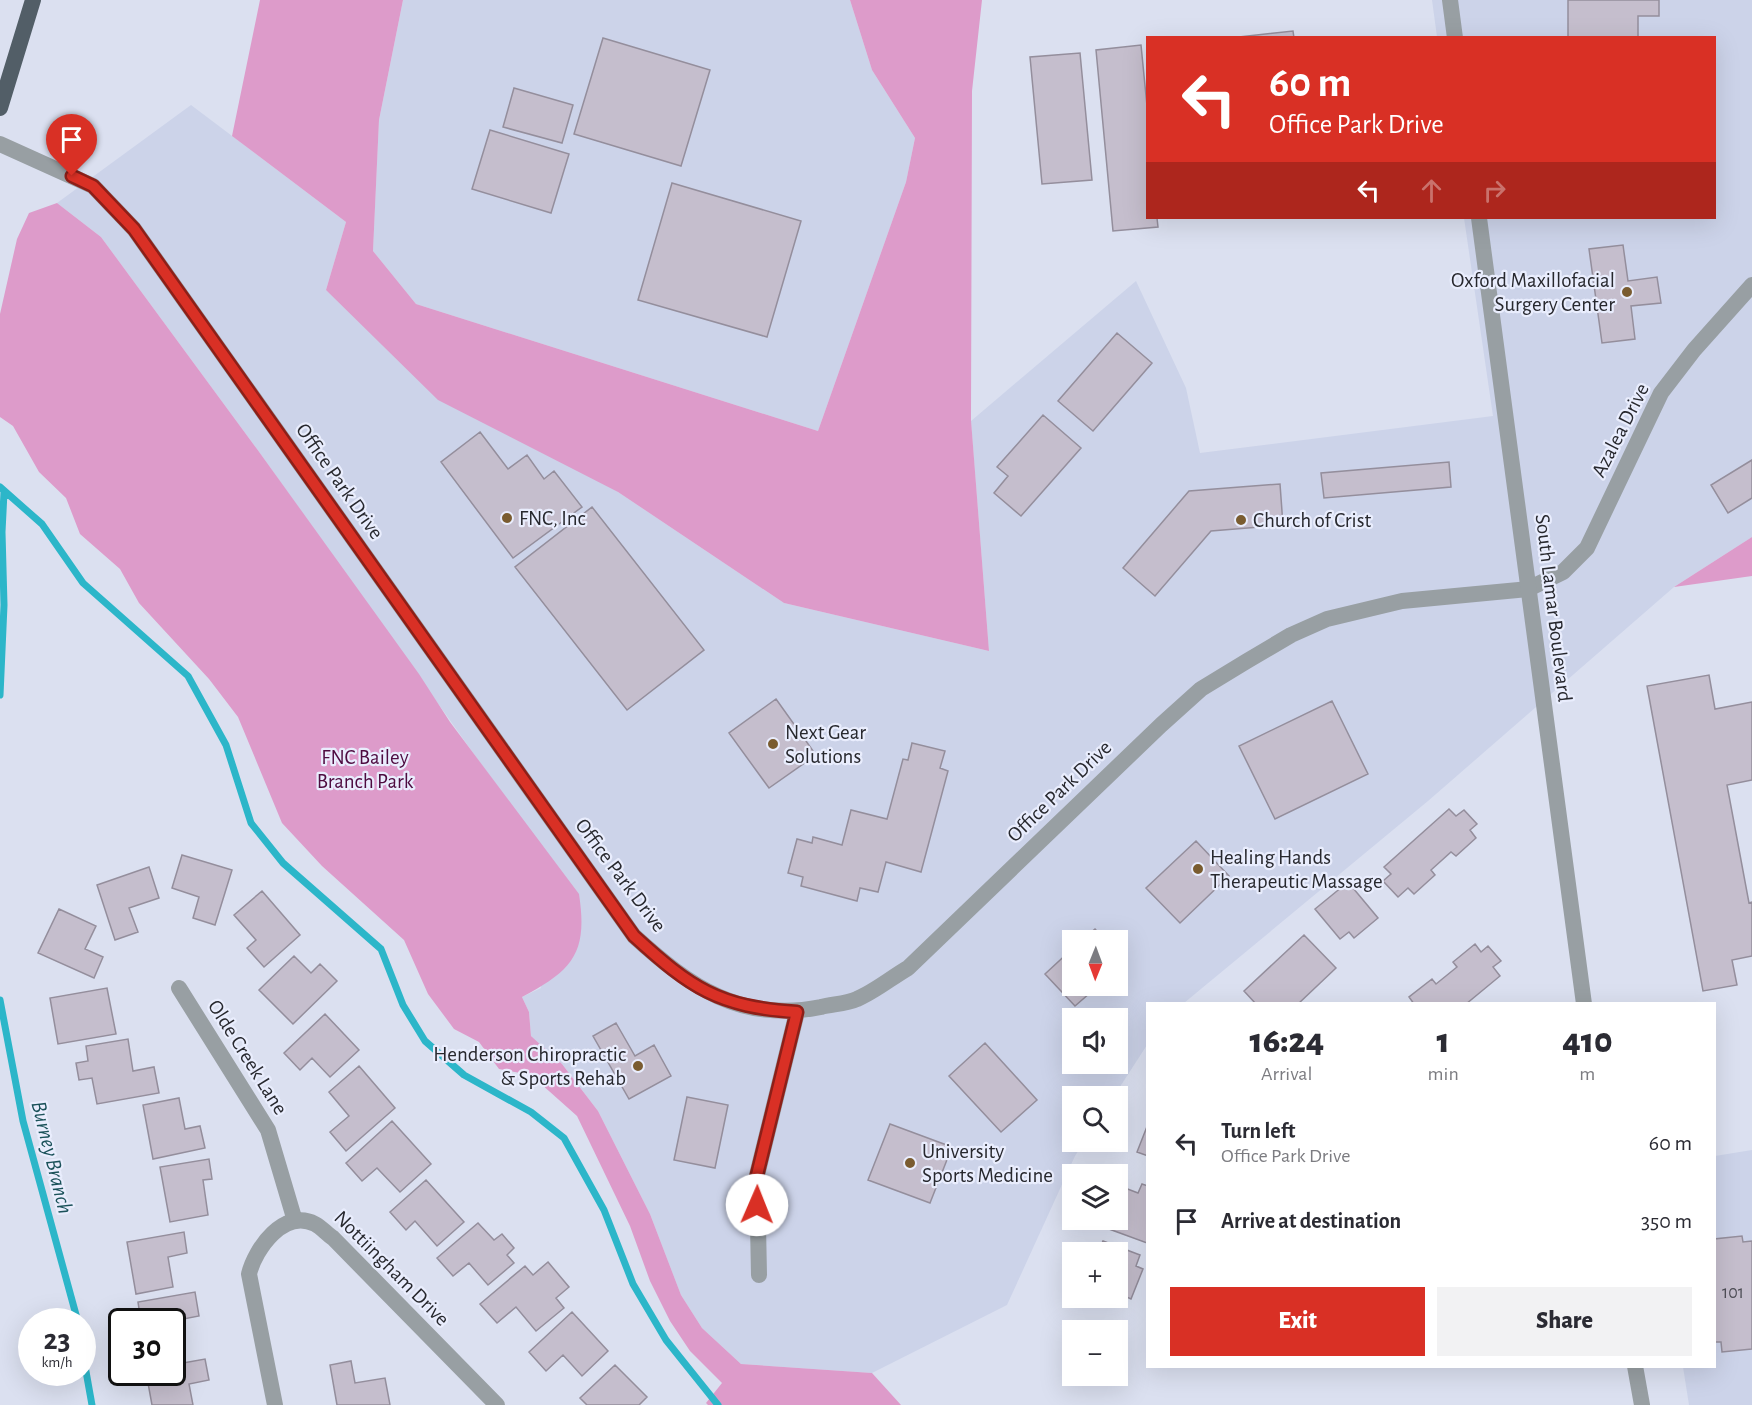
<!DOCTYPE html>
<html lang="en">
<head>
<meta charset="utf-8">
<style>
	body { margin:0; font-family:"Alegreya Sans",sans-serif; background:#f2f2f3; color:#2b2b33; height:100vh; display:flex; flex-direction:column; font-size:22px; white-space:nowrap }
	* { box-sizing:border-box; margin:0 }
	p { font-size:20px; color:#7c7c81 }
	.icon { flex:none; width:33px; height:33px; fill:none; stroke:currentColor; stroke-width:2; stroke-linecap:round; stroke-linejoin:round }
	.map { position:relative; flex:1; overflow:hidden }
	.side { position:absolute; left:1146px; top:1002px; width:570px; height:366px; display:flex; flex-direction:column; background:#fff; border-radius:0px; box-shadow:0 6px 24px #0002 }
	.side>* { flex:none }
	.banner { position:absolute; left:1146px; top:36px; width:570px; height:183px; border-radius:0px; box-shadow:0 6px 24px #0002; background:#d93025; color:#fff; overflow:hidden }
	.needle { width:39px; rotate:181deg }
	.fabs { position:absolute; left:1062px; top:930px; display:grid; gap:12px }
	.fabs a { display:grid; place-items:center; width:66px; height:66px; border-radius:0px; background:#fff; box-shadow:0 6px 24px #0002; font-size:30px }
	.speed { position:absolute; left:18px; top:1308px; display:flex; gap:12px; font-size:30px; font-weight:700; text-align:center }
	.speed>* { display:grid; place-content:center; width:78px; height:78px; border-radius:50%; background:#fff; box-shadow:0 6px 24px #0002; line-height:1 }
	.speed small { font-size:15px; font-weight:400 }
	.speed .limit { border:3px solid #111; border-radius:9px; background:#fff; color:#111 }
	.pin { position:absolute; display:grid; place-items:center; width:51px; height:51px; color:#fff; margin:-62px -26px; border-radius:50% 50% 50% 0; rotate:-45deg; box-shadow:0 0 6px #0007 }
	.pin .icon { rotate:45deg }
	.me { position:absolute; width:66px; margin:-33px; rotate:1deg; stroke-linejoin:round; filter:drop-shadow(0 0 4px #0008) }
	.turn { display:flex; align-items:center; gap:21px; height:126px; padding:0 24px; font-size:27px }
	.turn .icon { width:78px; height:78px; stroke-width:2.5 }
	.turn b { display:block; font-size:42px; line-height:51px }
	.lanes { display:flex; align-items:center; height:57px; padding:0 24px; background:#0003; justify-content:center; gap:30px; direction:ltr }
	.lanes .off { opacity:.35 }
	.eta { display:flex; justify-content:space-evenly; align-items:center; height:102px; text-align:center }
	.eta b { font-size:36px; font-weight:800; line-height:42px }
	.primary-button { display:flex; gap:12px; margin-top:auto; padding:12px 24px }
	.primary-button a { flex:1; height:69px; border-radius:0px; background:#d93025; color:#fff; font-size:24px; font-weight:800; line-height:69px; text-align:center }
	.primary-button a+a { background:#f2f2f3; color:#2b2b33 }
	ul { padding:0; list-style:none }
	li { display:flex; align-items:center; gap:18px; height:78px; padding:0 24px }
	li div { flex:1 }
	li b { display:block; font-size:22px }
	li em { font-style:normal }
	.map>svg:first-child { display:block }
</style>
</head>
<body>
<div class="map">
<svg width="1752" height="1405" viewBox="0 0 1752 1405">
	<rect width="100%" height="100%" fill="#dbe0f0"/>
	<path fill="#ccd3e9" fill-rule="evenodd" d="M 403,0 L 850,0 L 872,70 L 915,138 L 906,182 L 818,431 L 416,304 L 373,251 L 379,120 Z
		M 1432,0 L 1752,0 L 1752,537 L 1674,587 L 1428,801 L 1184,1003 L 1148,1004 L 1147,1045 L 1114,1096 L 1072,1096 L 1072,1142 L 1084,1142 L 1075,1156 L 1007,1305 L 872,1373 L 741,1364 L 702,1328 L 681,1295 L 650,1214 L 598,1111 L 562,1064 L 531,1036 L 529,1012 L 522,997 L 541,988 L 496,785 L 257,449 L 101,237 L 57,203 L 191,105 L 346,222 L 326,290 L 618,492 L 784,603 L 989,651 L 971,421 L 1136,281 L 1186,388 L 1200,453 L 1493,416 L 1464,218 L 1714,218 L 1714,38 L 1437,37 ZM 1072,940 L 1118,940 L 1118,986 L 1072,986 ZM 1072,1018 L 1118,1018 L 1118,1064 L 1072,1064 Z
		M 1752,1150 L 1752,1405 L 1689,1405 L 1683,1367 L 1714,1366 L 1715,1156 Z"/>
	<path fill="#dd9bca" d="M 260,0 L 403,0 L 379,120 L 373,251 L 416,304 L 818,431 L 906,182 L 915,138 L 872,70 L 850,0 L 982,0 L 972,91 L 971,420 L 989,651 L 784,603 L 618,492 L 438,400 L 326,290 L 346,222 L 232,136 Z
		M 57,203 L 101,237 L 257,449 L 419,674 L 450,722 L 579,894 C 588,953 573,970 522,997 L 529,1012 L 531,1036 L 562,1064 L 598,1111 L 650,1214 L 681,1295 L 702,1328 L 741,1364 L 872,1373 L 901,1405 L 708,1405 L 706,1403 L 722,1383 L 690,1351 L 670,1321 L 650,1281 L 630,1226 L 577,1116 L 531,1075 L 499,1069 L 479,1042 L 454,1029 L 428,994 L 404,940 L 322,866 L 282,823 L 238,717 L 209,679 L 139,603 L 120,569 L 80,534 L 66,498 L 39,472 L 13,426 L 0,417 L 0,314 L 17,239 L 29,213 Z
		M 1752,537 L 1752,576 L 1674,587 Z"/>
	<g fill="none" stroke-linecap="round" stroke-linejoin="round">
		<path stroke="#2cb6c9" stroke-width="7" d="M 0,487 L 42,524 L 83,583 L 188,676 L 226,745 L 251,823 L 283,863 L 381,949 L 403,1005 L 425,1041 L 464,1075 L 531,1112 L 564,1138 L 604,1210 L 633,1284 L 666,1340 L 718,1405
			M 0,695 L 4,605 L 2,532 L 4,492
			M 0,1000 L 23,1121 L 78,1322
			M 82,1349 L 92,1405"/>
	</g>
	<path fill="#c5becd" stroke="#948e9c" stroke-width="1.5" d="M 1568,0 L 1659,0 L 1659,16 L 1638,16 L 1638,38 L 1568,38 Z
		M 1293,31 L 1294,38 L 1230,38 Z
		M 603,38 L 710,70 L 681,166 L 574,134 Z
		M 1141,45 L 1148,116 L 1148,218 L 1157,218 L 1158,227 L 1113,231 L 1096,50 Z
		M 1080,53 L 1092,180 L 1042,184 L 1030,57 Z
		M 514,88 L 573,105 L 562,143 L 503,127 Z
		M 490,130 L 569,154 L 551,213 L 472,189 Z
		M 672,183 L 801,221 L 767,337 L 638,300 Z
		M 1623,245 L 1628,281 L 1657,277 L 1661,303 L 1631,306 L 1635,339 L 1602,343 L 1589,249 Z
		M 1117,333 L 1152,363 L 1093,431 L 1058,401 Z
		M 1043,415 L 1081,448 L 1021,516 L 994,493 L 1008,476 L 997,467 Z
		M 480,432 L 508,469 L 527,455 L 544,479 L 554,471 L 582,507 L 513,558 L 441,462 Z
		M 1752,460 L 1752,498 L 1728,513 L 1711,485 Z
		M 1449,462 L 1451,487 L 1324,498 L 1321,473 Z
		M 1280,484 L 1283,525 L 1211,531 L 1155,596 L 1123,568 L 1189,491 Z
		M 592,507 L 704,650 L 627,710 L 515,567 Z
		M 1709,675 L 1715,709 L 1752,702 L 1752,780 L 1727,785 L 1749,903 L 1752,902 L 1752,956 L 1732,960 L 1737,985 L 1703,991 L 1647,686 Z
		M 776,699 L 816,755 L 769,788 L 729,733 Z
		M 1332,701 L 1368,774 L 1275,819 L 1239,746 Z
		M 912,743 L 945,751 L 940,768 L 948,771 L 921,872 L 886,862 L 878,892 L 860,888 L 857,901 L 801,886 L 803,877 L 788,873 L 797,839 L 812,843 L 813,837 L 842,845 L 851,810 L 887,819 L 903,759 L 908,760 Z
		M 1449,809 L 1456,816 L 1464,810 L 1477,824 L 1470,830 L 1476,838 L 1456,856 L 1451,852 L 1431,870 L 1435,875 L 1414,894 L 1408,888 L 1398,897 L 1383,881 L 1391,874 L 1384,867 Z
		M 1196,841 L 1229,876 L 1180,923 L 1146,888 Z
		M 182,855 L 232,870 L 215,925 L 193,918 L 199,897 L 172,888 Z
		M 149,867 L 159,898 L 129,908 L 138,932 L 115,940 L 97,885 Z
		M 1348,882 L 1378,918 L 1354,938 L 1349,932 L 1340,939 L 1315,909 Z
		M 262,891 L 300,935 L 264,967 L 247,948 L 256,940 L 234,915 Z
		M 59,909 L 96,926 L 85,949 L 103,957 L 94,978 L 38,953 Z
		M 1095,929 L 1105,940 L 1082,940 Z
		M 1304,935 L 1336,968 L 1298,1004 L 1256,1004 L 1244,991 Z
		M 1475,944 L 1481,952 L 1488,946 L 1501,961 L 1493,967 L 1500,976 L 1466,1004 L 1414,1004 L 1409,997 L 1432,979 L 1436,984 L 1457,967 L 1453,962 Z
		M 1072,949 L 1072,986 L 1098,986 L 1075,1006 L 1045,974 Z
		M 294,956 L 311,973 L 320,964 L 337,981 L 293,1024 L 259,990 Z
		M 107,988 L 116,1034 L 58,1044 L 50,998 Z
		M 325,1014 L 359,1050 L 330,1077 L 312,1058 L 300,1070 L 284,1053 Z
		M 616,1023 L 635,1056 L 654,1045 L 671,1076 L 629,1099 L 593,1036 Z
		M 128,1039 L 133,1071 L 154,1067 L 159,1093 L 97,1104 L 92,1078 L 79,1080 L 76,1063 L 88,1061 L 86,1046 Z
		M 985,1043 L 1037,1100 L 1001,1132 L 949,1076 Z
		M 359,1066 L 395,1108 L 346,1151 L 330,1132 L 349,1116 L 329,1092 Z
		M 687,1097 L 728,1105 L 715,1168 L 674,1160 Z
		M 179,1098 L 185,1129 L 200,1126 L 205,1148 L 153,1159 L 143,1105 Z
		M 392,1121 L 431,1164 L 400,1192 L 377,1168 L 362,1181 L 346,1163 Z
		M 890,1124 L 952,1147 L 930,1203 L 868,1180 Z
		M 1148,1124 L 1148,1156 L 1137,1152 Z
		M 209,1159 L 212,1179 L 203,1180 L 208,1215 L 170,1222 L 160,1167 Z
		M 426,1180 L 464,1222 L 437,1246 L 415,1221 L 406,1230 L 390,1212 Z
		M 1142,1184 L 1148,1186 L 1147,1243 L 1109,1229 L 1113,1220 L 1118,1220 L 1118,1208 L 1125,1188 L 1138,1193 Z
		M 478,1223 L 494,1240 L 502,1234 L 514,1248 L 507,1255 L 514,1263 L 488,1285 L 469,1263 L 453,1276 L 437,1258 Z
		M 184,1232 L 187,1253 L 168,1257 L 173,1287 L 136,1294 L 127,1242 Z
		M 1742,1236 L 1743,1242 L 1752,1241 L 1752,1349 L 1722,1352 L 1721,1342 L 1714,1342 L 1714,1239 Z
		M 1103,1241 L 1140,1255 L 1136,1266 L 1143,1269 L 1131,1299 L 1118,1293 L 1118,1252 L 1098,1252 Z
		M 548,1262 L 569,1287 L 556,1298 L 564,1308 L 536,1331 L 516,1307 L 497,1323 L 480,1304 L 525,1266 L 533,1275 Z
		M 195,1292 L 199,1316 L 178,1320 L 183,1353 L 172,1355 L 172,1322 L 141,1322 L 138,1302 Z
		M 572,1312 L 608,1351 L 582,1376 L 563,1355 L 546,1371 L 529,1352 Z
		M 205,1359 L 209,1380 L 189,1384 L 193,1405 L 152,1405 L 146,1372 L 172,1372 L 172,1365 Z
		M 351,1361 L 355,1383 L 385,1378 L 390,1405 L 337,1405 L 330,1365 Z
		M 615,1365 L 647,1397 L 639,1405 L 587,1405 L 580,1398 Z"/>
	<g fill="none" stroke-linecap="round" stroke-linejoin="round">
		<path stroke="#989fa3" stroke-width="16" d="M 0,144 L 93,186 L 134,229 L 634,936 C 690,987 741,1023 821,1007 C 832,1004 846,1004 857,999 C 874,992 891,978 908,968 L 1161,725 L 1201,689 L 1247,661 L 1291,635 L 1327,619 L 1402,601 L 1528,589 L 1563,572 L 1587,548 L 1661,393 L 1694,350 L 1752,285
			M 179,988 L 268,1130 L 295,1221
			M 759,1275 L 757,1175 L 797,1012
			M 275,1405 L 249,1274 C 255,1249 284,1208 315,1224 C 321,1227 327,1234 333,1238 L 497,1405"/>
		<path stroke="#989fa3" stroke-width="16" d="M 1450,0 L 1455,38
			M 1479,218 L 1584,1004
			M 1635,1366 L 1642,1405"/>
		<path stroke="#525e67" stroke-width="16" d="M 0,108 L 33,0"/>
	</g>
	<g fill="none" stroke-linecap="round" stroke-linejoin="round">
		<g stroke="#8d1f18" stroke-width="15">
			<path id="route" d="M 72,176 L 93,186 L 134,229 L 634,936 C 691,988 718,1007 797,1012 L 757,1175 L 757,1205"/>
		</g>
		<use href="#route" stroke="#d93025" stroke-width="10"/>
	</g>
	<g fill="#7a5c30" stroke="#e9edfd" stroke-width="2">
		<circle cx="1627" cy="292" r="6"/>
		<circle cx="507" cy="518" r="6"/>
		<circle cx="1241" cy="520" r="6"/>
		<circle cx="773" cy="744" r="6"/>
		<circle cx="1198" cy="869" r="6"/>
		<circle cx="638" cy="1066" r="6"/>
		<circle cx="910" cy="1163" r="6"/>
	</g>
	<g text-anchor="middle" stroke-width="4.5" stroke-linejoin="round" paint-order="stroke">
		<g font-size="18" fill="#4e4e56">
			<text x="1733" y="1298">101</text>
		</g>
		<g font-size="21" fill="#27282e" stroke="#e9edfd" text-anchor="start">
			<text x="1615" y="287" text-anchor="end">Oxford Maxillofacial<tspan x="1615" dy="24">Surgery Center</tspan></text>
			<text x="519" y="525">FNC, Inc</text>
			<text x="1253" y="527">Church of Crist</text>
			<text x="785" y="739">Next Gear<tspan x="785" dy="24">Solutions</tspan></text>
			<text x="1210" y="864">Healing Hands<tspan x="1210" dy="24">Therapeutic Massage</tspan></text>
			<text x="626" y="1061" text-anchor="end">Henderson Chiropractic<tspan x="626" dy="24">&amp; Sports Rehab</tspan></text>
			<text x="922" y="1158">University<tspan x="922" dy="24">Sports Medicine</tspan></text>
		</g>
		<g font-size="21" fill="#27282e" stroke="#e9edfd">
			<text transform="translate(1620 430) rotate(-63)" y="7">Azalea Drive</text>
			<text transform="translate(340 481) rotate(55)" y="7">Office Park Drive</text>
			<text transform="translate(1554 608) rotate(83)" y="7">South Lamar Boulevard</text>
			<text transform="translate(1059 791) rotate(-44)" y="7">Office Park Drive</text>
			<text transform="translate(621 875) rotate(53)" y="7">Office Park Drive</text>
			<text transform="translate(248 1057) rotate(58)" y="7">Olde Creek Lane</text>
			<text transform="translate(392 1268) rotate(45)" y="7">Nottiingham Drive</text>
		</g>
		<g font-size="21" fill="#4e0b40" stroke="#e9edfd">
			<text x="365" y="764">FNC Bailey<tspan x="365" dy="24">Branch Park</tspan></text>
		</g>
		<g font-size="22" font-style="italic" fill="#1a5159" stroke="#e9edfd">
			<text transform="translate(53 1157) rotate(76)" y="8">Burney Branch</text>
		</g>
	</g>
</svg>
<div class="fabs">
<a><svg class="needle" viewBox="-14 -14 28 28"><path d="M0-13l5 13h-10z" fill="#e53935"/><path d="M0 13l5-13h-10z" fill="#7c7c81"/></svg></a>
<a><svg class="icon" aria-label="sound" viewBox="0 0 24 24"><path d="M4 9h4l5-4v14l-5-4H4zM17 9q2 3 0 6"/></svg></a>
<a><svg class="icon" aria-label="search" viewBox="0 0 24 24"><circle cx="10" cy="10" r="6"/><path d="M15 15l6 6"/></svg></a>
<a><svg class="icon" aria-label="layers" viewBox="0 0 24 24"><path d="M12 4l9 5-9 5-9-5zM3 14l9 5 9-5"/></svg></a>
<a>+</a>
<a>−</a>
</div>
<div class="speed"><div>23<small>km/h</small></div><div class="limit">30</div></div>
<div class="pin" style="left:72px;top:176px;background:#d93025"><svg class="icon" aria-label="arrive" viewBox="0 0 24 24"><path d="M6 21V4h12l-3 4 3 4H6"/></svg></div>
<svg class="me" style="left:757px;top:1205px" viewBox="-20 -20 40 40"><circle r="19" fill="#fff"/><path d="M0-13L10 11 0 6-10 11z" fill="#d93025"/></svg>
<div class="banner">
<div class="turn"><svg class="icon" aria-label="left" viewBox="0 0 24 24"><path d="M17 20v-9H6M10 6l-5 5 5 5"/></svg><div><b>60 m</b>Office Park Drive</div></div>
<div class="lanes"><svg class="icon" aria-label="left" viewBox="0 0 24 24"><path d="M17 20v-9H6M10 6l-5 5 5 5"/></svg><svg class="icon off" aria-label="ahead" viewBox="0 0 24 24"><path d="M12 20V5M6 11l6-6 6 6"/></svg><svg class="icon off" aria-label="right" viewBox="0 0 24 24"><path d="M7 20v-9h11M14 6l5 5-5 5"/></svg></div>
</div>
<section class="side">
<div class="eta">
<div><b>16:24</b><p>Arrival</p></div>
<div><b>1</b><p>min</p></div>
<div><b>410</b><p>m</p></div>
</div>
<ul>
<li><svg class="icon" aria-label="left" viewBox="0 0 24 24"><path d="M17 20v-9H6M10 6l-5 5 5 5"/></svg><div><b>Turn left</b><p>Office Park Drive</p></div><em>60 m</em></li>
<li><svg class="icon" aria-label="arrive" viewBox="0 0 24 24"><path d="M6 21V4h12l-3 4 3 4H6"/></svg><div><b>Arrive at destination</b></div><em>350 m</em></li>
</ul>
<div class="primary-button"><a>Exit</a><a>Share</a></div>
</section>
</div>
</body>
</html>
